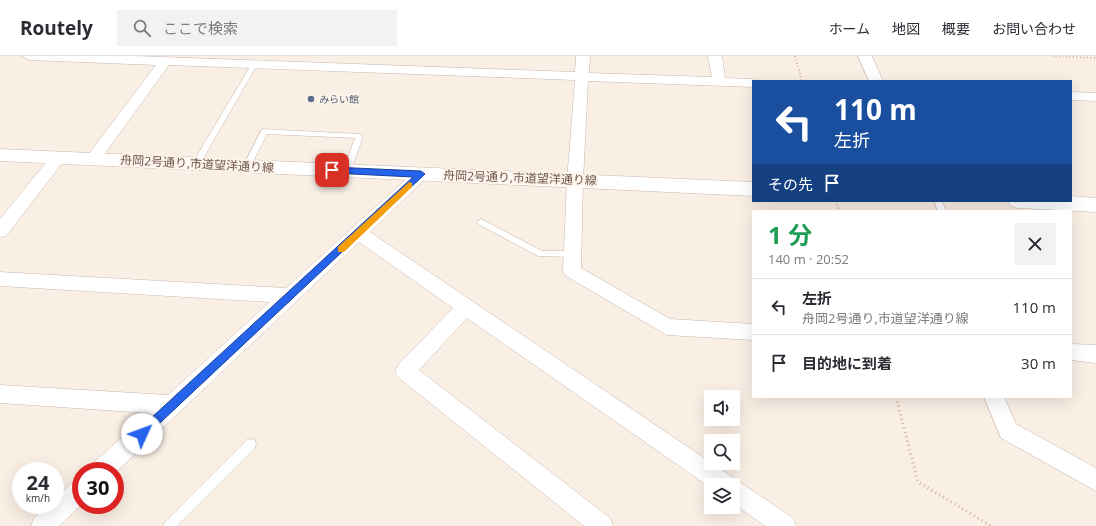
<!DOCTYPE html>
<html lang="ja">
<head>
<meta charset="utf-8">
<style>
	body { margin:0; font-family:"Open Sans","Noto Sans JP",sans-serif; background:#f2f2f3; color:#2b2b33; height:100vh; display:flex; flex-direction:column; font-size:15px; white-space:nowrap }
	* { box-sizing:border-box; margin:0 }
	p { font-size:13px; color:#7c7c81 }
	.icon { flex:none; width:22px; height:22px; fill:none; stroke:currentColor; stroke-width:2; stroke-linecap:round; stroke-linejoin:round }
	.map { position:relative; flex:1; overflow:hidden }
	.drawer { position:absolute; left:752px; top:154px; width:320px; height:188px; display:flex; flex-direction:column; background:#fff; border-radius:0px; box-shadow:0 4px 16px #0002 }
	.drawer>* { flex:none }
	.top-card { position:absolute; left:752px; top:24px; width:320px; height:122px; border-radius:0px; box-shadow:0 4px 16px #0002; background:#1a4fa0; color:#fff; overflow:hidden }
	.fabs { position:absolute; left:704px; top:334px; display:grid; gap:8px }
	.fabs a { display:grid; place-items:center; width:36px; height:36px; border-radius:0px; background:#fff; box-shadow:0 4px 16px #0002; font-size:20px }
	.speed { position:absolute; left:12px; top:406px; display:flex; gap:8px; font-size:20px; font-weight:700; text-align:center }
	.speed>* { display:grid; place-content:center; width:52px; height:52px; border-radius:50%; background:#fff; box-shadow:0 4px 16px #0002; line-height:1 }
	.speed small { font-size:10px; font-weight:400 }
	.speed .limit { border:6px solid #d22; background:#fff; color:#111 }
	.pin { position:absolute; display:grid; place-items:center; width:34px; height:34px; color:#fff; margin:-17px; border-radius:8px; box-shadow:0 2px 6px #0006 }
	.me { position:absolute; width:44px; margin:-22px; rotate:47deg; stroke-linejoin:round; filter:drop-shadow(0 0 3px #0008) }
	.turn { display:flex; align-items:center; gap:14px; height:84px; padding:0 16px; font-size:18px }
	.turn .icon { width:52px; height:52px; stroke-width:2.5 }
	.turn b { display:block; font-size:28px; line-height:34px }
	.then { display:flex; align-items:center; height:38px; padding:0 16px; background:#0003; gap:8px; font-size:15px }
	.round { display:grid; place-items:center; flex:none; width:42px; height:42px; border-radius:0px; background:#f2f2f3 }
	.headline { display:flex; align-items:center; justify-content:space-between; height:68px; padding:0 16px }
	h1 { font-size:24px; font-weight:700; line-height:30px; color:#1e9e55 }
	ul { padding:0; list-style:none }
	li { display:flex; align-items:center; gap:12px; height:56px; padding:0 16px; border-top:1px solid #e1e1e2 }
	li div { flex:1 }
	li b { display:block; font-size:15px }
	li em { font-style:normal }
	header { display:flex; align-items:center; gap:24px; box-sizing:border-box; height:56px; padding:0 20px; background:#fff; border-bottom:1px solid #e1e1e2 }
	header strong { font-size:19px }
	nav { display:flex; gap:22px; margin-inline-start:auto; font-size:14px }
	.search { width:280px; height:36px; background:#f2f2f3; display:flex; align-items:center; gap:10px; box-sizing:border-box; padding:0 14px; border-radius:0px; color:#7c7c81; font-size:15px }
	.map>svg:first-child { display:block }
</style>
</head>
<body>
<header>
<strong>Routely</strong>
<div class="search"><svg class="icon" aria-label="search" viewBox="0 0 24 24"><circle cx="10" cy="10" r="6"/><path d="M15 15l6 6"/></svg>ここで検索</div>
<nav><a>ホーム</a><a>地図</a><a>概要</a><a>お問い合わせ</a></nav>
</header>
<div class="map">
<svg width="1096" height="470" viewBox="0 0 1096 470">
	<rect width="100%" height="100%" fill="#faefe5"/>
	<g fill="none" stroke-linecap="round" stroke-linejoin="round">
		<g stroke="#cab7ad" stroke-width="1">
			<path id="lane" d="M 254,7 L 257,9 L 200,108 L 196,111 L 193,110 L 192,108 L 251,9 Z
				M 262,73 L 359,78 L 363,80 L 351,115 L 347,118 L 343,115 L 355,82 L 267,78 L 250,112 L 244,112 L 243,110 Z
				M 934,145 L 942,145 L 946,155 L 938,155 Z
				M 481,163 L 542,195 L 572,195 L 576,198 L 572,201 L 538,200 L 478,168 L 477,166 Z
				M 251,383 L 255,384 L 256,388 L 255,392 L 177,470 L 163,470 L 165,466 L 247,384 Z"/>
		</g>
		<g stroke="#cab7ad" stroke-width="1">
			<path id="street" d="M 22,0 L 135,0 L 575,16 L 576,0 L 590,0 L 589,17 L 712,21 L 708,0 L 722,0 L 725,22 L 753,23 L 758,25 L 753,25 L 753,31 L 588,25 L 583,125 L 581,212 L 670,263 L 753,268 L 753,284 L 667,279 L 566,220 L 563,215 L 567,125 L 575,24 L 169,9 L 98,107 L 93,108 L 88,107 L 85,103 L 88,99 L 156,9 L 29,4 Z
				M 858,0 L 872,0 L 883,25 L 869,25 Z
				M 1071,36 L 1096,37 L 1096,45 L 1071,44 Z
				M 58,97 L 63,98 L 66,102 L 63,106 L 6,180 L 0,181 L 0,163 L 53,98 Z
				M 421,113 L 426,114 L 429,118 L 426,122 L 370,176 L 793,462 L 796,470 L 765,470 L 733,447 L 733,429 L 711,429 L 711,432 L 467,262 L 419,314 L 610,462 L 613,470 L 584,470 L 398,321 L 395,315 L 398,309 L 453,252 L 359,186 L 115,417 L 115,415 L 90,415 L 93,407 L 149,357 L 0,347 L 0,329 L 168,339 L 270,246 L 0,230 L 0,216 L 286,232 L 416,114 Z
				M 1071,288 L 1096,289 L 1096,307 L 1071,304 Z
				M 984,341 L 1004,341 L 1016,368 L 1096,412 L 1096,435 L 1001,382 Z
				M 81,423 L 81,449 L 59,470 L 31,470 L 34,462 L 48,449 L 55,449 L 55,443 L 73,426 Z"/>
		</g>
		<g stroke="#ceb8ad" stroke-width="1">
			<path id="secondary" d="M 0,93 L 753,126 L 753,140 L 0,105 Z
				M 1071,140 L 1096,142 L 1096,156 L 1018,152 L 1011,150 L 1008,145 L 1071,145 Z"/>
		</g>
		<path stroke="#d1b0a3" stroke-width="2" stroke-dasharray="1 2.5" stroke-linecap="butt" d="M 795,0 L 802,25
			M 1052,0 L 1096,2
			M 836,145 L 839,155"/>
		<path stroke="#d1b0a3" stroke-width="3" stroke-dasharray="1 3.5" stroke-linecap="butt" d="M 896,341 L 918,426 L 991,470"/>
		<use href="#lane" fill="#fff" fill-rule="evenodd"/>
		<use href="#street" fill="#fff" fill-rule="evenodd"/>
		<use href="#secondary" fill="#fff" fill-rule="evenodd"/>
	</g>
	<path fill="#2563eb" stroke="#184099" d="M 332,111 L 421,115 L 425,118 L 145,381 L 142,383 L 138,381 L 136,378 L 138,374 L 413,121 L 332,117 L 329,114 Z"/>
	<path fill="#f59e0b" d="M 409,126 L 412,127 L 412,131 L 344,196 L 338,196 L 338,191 Z"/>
	<circle fill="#5c6f8a" stroke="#fdf4eb" stroke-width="1.5" cx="311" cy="43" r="4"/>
	<g text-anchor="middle" stroke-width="4" stroke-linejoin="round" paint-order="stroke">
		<g font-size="10" fill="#4e5e75" stroke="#fdf4eb" text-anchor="start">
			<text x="319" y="47">みらい館</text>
		</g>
		<g font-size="12" fill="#70564d" stroke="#fdf4eb">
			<text transform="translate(197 108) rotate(3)" y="4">舟岡2号通り,市道望洋通り線</text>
			<text transform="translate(520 122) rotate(2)" y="4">舟岡2号通り,市道望洋通り線</text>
		</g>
	</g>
</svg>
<div class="fabs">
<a><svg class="icon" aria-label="sound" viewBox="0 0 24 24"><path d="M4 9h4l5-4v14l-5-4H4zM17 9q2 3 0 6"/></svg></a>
<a><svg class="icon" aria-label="search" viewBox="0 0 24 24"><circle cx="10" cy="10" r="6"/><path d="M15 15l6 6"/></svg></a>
<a><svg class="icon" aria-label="layers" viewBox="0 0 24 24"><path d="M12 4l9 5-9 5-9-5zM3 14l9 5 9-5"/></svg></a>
</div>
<div class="speed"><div>24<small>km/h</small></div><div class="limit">30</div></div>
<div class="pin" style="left:332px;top:114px;background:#d93025"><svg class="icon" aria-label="arrive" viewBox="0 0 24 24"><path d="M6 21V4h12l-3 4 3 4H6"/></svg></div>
<svg class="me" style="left:142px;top:378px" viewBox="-20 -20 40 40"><circle r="19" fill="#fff"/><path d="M0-13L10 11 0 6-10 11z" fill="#2563eb"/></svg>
<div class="top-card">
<div class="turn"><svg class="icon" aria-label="left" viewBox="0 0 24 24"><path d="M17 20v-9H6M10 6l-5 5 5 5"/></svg><div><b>110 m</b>左折</div></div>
<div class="then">その先<svg class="icon" aria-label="arrive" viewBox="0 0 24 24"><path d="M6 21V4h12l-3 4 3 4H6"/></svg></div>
</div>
<section class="drawer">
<div class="headline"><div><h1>1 分</h1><p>140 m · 20:52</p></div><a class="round"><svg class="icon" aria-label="close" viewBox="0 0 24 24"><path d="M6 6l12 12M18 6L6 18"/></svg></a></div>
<ul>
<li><svg class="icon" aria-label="left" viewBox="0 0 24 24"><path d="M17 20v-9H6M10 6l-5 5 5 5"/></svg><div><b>左折</b><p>舟岡2号通り,市道望洋通り線</p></div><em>110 m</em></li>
<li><svg class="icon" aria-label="arrive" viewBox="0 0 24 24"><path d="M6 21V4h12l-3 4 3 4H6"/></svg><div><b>目的地に到着</b></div><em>30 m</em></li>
</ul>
</section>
</div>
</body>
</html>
